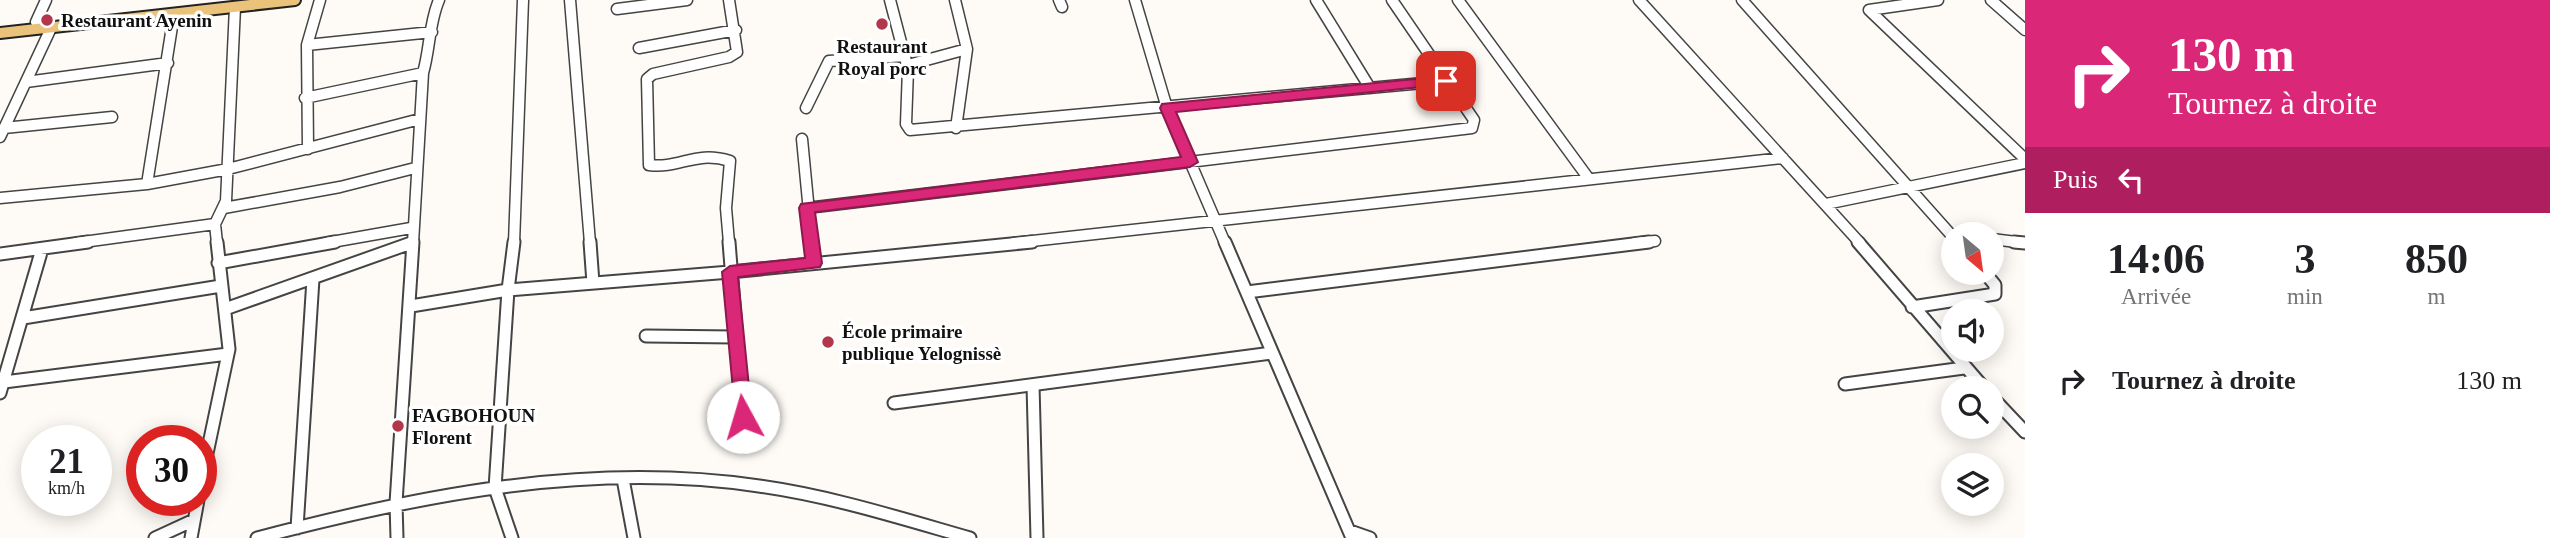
<!DOCTYPE html>
<html lang="fr">
<head>
<meta charset="utf-8">
<style>
	body { margin:0; font-family:Georgia,serif; background:#f2f2f2; color:#202124; height:100vh; display:flex; flex-direction:column; font-size:26px; white-space:nowrap }
	* { box-sizing:border-box; margin:0 }
	p { font-size:23px; color:#757577 }
	.icon { flex:none; width:38px; height:38px; fill:none; stroke:currentColor; stroke-width:2; stroke-linecap:round; stroke-linejoin:round }
	.map { position:relative; flex:1; overflow:hidden }
	.drawer { display:flex; flex-direction:column; background:#fff; width:525px }
	.drawer>* { flex:none }
	.top-card { background:#db2777; color:#fff; overflow:hidden }
	.needle { width:46px; rotate:151deg }
	.controls { position:absolute; left:1941px; top:222px; display:grid; gap:14px }
	.controls a { display:grid; place-items:center; width:63px; height:63px; border-radius:50%; background:#fff; box-shadow:0 4px 18px #0003; font-size:35px }
	.speed { position:absolute; left:21px; top:425px; display:flex; gap:14px; font-size:35px; font-weight:700; text-align:center }
	.speed>* { display:grid; place-content:center; width:91px; height:91px; border-radius:50%; background:#fff; box-shadow:0 4px 18px #0003; line-height:1 }
	.speed small { font-size:18px; font-weight:400 }
	.speed .limit { border:10px solid #d22; background:#fff; color:#111 }
	.pin { position:absolute; display:grid; place-items:center; width:60px; height:60px; color:#fff; margin:-30px; border-radius:14px; box-shadow:0 4px 10px #0006 }
	.me { position:absolute; width:77px; margin:-38px; rotate:354deg; stroke-linejoin:round; filter:drop-shadow(0 0 5px #0008) }
	.turn { display:flex; align-items:center; gap:24px; height:147px; padding:0 28px; font-size:32px }
	.turn .icon { width:91px; height:91px; stroke-width:2.5 }
	.turn b { display:block; font-size:49px; line-height:60px }
	.then { display:flex; align-items:center; height:66px; padding:0 28px; background:#0003; gap:14px; font-size:26px }
	.eta { display:flex; justify-content:space-evenly; align-items:center; height:119px; text-align:center }
	.eta b { font-size:42px; font-weight:700; line-height:49px }
	ul { padding:0; list-style:none }
	li { display:flex; align-items:center; gap:21px; height:98px; padding:0 28px }
	li div { flex:1 }
	li b { display:block; font-size:26px }
	li em { font-style:normal }
	main { display:flex; flex:1; min-height:0 }
	.map>svg:first-child { display:block }
</style>
</head>
<body>
<main>
<div class="map">
<svg width="2025" height="538" viewBox="0 0 2025 538">
	<rect width="100%" height="100%" fill="#fefbf6"/>
	<g fill="none" stroke-linecap="round" stroke-linejoin="round">
		<g stroke="#444" stroke-width="13">
			<path id="minor-far1" d="M 570,0 L 590,243
				M 890,0 L 908,69 L 906,124 L 910,130 L 1445,81
				M 955,0 L 967,49 L 956,128
				M 1059,0 L 1062,7
				M 1135,0 L 1167,108 L 1225,243
				M 1316,0 L 1370,88
				M 1458,0 L 1589,179
				M 1639,0 L 1860,243
				M 1742,0 L 1953,237
				M 1938,0 L 1869,10 L 2025,159
				M 1991,0 L 2025,30
				M 617,9 L 687,0
				M 36,22 L 46,0
				M 307,45 L 432,32
				M 639,48 L 736,30
				M 908,65 L 967,49
				M 26,82 L 168,63
				M 305,98 L 423,73
				M 806,108 L 829,61 L 905,56
				M 4,128 L 112,117
				M 0,137 L 52,26
				M 802,139 L 812,243
				M 308,149 L 307,45 L 320,0
				M 147,184 L 174,14
				M 0,198 L 147,184 L 228,169 L 420,119
				M 1826,204 L 2025,163
				M 224,208 L 340,187 L 415,168
				M 807,208 L 1472,128 L 1474,120 L 1392,0
				M 1992,239 L 2025,243
				M 76,243 L 215,224
				M 217,243 L 215,224 L 226,201 L 235,7
				M 326,243 L 411,228
				M 413,243 L 423,73 C 430,49 429,23 439,0
				M 514,243 L 523,0
				M 729,243 L 726,208 L 730,161 C 695,150 680,169 649,165 L 647,79 L 653,74 L 729,57 L 737,52 L 729,0
				M 1014,243 L 1783,158
				M 1635,243 L 1655,241"/>
		</g>
		<g stroke="#444" stroke-width="15">
			<path id="minor" d="M 590,242 L 593,283
				M 729,242 L 743,417
				M 812,242 L 814,263
				M 1225,242 L 1352,538
				M 1858,242 L 1984,388
				M 2014,242 L 2025,243
				M 0,254 L 88,242
				M 218,263 L 335,242
				M 1247,292 L 1649,242
				M 411,306 L 508,290 L 730,272 L 1032,242
				M 1912,307 L 1995,294 L 1995,285 L 1985,273
				M 225,309 L 411,243
				M 23,318 L 221,286
				M 646,336 L 735,337
				M 4,382 L 228,354
				M 1845,384 L 1964,368
				M 1033,385 L 1037,538
				M 0,393 L 42,249
				M 1992,397 L 2025,432
				M 894,403 L 1272,353
				M 623,479 L 634,538
				M 201,482 L 229,349 L 217,242
				M 297,528 L 313,279
				M 1350,531 L 1370,538
				M 155,538 L 194,520
				M 191,538 L 198,500
				M 257,538 C 420,495 590,461 759,486 C 831,496 900,518 970,538
				M 397,538 L 396,503 L 413,242
				M 512,538 L 495,488 L 508,290 L 514,242"/>
		</g>
		<g stroke="#222" stroke-width="14">
			<path id="major" d="M 0,33 L 295,0"/>
		</g>
		<use href="#minor-far1" stroke="#fff" stroke-width="10"/>
		<use href="#minor" stroke="#fff" stroke-width="11"/>
		<use href="#major" stroke="#eac27a" stroke-width="10"/>
	</g>
	<path fill="#db2777" stroke="#8e194d" stroke-width="2" d="M 1446,76 L 1450,78 L 1450,84 L 1176,112 L 1198,162 L 1190,167 L 815,212 L 822,263 L 820,267 L 738,277 L 752,417 L 743,424 L 736,422 L 722,272 L 730,266 L 805,258 L 799,208 L 801,204 L 1181,157 L 1160,108 L 1162,104 Z"/>
	<g fill="#b3374a" stroke="#fff" stroke-width="2.5">
		<circle cx="47" cy="20" r="7"/>
		<circle cx="882" cy="24" r="7"/>
		<circle cx="828" cy="342" r="7"/>
		<circle cx="398" cy="426" r="7"/>
	</g>
	<g text-anchor="middle" stroke-width="7" stroke-linejoin="round" paint-order="stroke">
		<g font-size="19" font-weight="bold" fill="#111" stroke="#fff" text-anchor="start">
			<text x="61" y="27">Restaurant Ayenin</text>
			<text x="882" y="53" text-anchor="middle">Restaurant<tspan x="882" dy="22">Royal porc</tspan></text>
			<text x="842" y="338">École primaire<tspan x="842" dy="22">publique Yelognissè</tspan></text>
			<text x="412" y="422">FAGBOHOUN<tspan x="412" dy="22">Florent</tspan></text>
		</g>
	</g>
</svg>
<div class="controls">
<a><svg class="needle" viewBox="-14 -14 28 28"><path d="M0-13l5 13h-10z" fill="#e53935"/><path d="M0 13l5-13h-10z" fill="#757577"/></svg></a>
<a><svg class="icon" aria-label="sound" viewBox="0 0 24 24"><path d="M4 9h4l5-4v14l-5-4H4zM17 9q2 3 0 6"/></svg></a>
<a><svg class="icon" aria-label="search" viewBox="0 0 24 24"><circle cx="10" cy="10" r="6"/><path d="M15 15l6 6"/></svg></a>
<a><svg class="icon" aria-label="layers" viewBox="0 0 24 24"><path d="M12 4l9 5-9 5-9-5zM3 14l9 5 9-5"/></svg></a>
</div>
<div class="speed"><div>21<small>km/h</small></div><div class="limit">30</div></div>
<div class="pin" style="left:1446px;top:81px;background:#d93025"><svg class="icon" aria-label="arrive" viewBox="0 0 24 24"><path d="M6 21V4h12l-3 4 3 4H6"/></svg></div>
<svg class="me" style="left:743px;top:417px" viewBox="-20 -20 40 40"><circle r="19" fill="#fff"/><path d="M0-13L10 11 0 6-10 11z" fill="#db2777"/></svg>
</div>
<section class="drawer">
<div class="top-card">
<div class="turn"><svg class="icon" aria-label="right" viewBox="0 0 24 24"><path d="M7 20v-9h11M14 6l5 5-5 5"/></svg><div><b>130 m</b>Tournez à droite</div></div>
<div class="then">Puis<svg class="icon" aria-label="left" viewBox="0 0 24 24"><path d="M17 20v-9H6M10 6l-5 5 5 5"/></svg></div>
</div>
<div class="eta">
<div><b>14:06</b><p>Arrivée</p></div>
<div><b>3</b><p>min</p></div>
<div><b>850</b><p>m</p></div>
</div>
<ul>
<li><svg class="icon" aria-label="right" viewBox="0 0 24 24"><path d="M7 20v-9h11M14 6l5 5-5 5"/></svg><div><b>Tournez à droite</b></div><em>130 m</em></li>
</ul>
</section>
</main>
</body>
</html>
